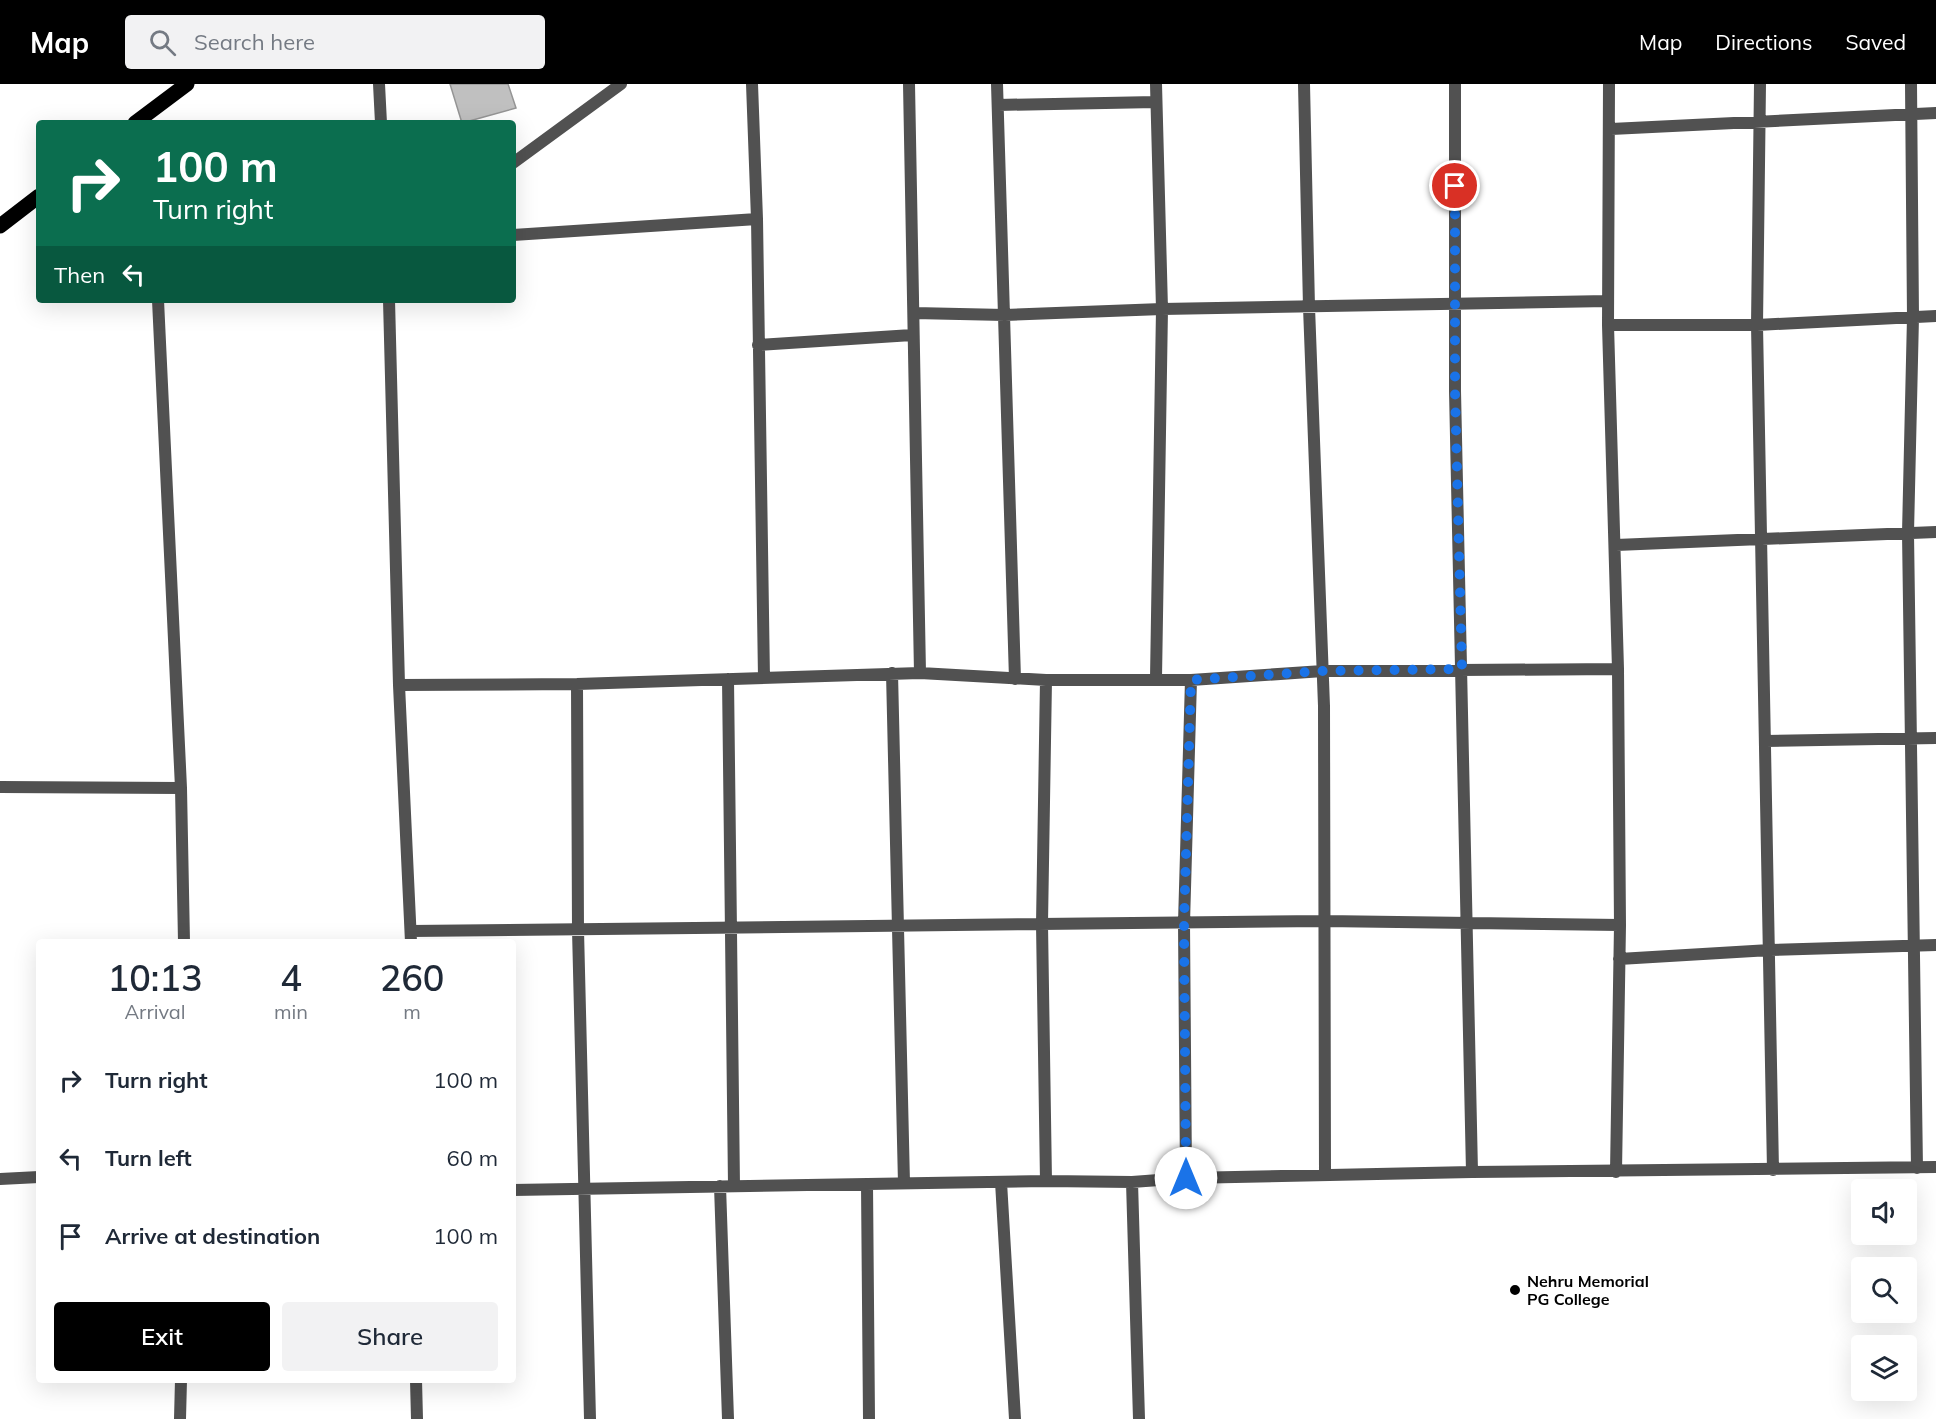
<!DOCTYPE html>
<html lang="en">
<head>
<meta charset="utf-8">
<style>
	body { margin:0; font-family:Mulish,sans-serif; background:#f2f2f3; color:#1f2937; height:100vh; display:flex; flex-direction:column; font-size:22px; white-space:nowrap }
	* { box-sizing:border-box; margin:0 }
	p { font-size:20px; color:#747a83 }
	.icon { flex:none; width:33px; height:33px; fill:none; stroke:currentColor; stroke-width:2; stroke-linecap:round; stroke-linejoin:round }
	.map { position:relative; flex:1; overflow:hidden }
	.sheet { position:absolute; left:36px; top:855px; width:480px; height:444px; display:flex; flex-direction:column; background:#fff; border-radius:6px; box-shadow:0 6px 24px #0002 }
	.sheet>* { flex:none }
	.top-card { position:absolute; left:36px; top:36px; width:480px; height:183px; border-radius:6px; box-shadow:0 6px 24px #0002; background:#0b6e4f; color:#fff; overflow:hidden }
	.tools { position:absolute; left:1851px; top:1095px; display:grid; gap:12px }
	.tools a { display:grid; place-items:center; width:66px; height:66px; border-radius:6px; background:#fff; box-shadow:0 6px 24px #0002; font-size:30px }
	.pin { position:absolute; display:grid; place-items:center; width:51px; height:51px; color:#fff; margin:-26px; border:3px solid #fff; border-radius:50%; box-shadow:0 2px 6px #0007 }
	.me { position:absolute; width:66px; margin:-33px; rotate:0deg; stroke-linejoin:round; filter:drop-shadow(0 0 4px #0008) }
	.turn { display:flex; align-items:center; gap:21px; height:126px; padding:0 18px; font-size:27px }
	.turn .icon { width:78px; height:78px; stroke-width:2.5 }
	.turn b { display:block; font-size:42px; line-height:51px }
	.then { display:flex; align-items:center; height:57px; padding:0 18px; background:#0003; gap:12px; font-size:22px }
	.eta { display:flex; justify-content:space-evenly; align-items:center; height:102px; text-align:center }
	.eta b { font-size:36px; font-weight:600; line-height:42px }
	.action { display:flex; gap:12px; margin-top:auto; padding:12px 18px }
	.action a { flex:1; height:69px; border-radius:6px; background:#000; color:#fff; font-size:24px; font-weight:600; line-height:69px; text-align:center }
	.action a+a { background:#f2f2f3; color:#1f2937 }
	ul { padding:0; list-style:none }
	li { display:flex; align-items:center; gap:18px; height:78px; padding:0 18px }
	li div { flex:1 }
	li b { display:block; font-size:22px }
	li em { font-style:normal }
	header { display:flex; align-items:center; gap:36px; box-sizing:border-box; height:84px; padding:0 30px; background:#000; color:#fff }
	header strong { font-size:28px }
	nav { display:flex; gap:33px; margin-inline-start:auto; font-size:21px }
	.search { width:420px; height:54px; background:#f2f2f3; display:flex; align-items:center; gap:15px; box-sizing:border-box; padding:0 21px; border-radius:6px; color:#747a83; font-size:22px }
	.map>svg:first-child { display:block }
</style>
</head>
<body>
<header>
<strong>Map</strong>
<div class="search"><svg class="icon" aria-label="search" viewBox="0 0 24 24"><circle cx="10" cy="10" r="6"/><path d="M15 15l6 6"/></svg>Search here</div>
<nav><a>Map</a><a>Directions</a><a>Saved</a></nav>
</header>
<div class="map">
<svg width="1936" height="1335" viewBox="0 0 1936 1335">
	<rect width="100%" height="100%" fill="#fff"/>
	<path fill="#c0c0c0" stroke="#959595" stroke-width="1.5" d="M 450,0 L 508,0 L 516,24 L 462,39 Z"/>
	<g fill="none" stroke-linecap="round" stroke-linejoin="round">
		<path stroke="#515151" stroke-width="12" d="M 379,0 L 381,39
			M 752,0 L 757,135
			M 909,0 L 920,589
			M 997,0 L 1015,595
			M 1156,0 L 1162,225 L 1156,594
			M 1304,0 L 1309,223 L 1324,622 L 1325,1091
			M 1455,0 L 1455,307 L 1472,1088
			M 1609,0 L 1608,241 L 1618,585 L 1620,841 L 1616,1088
			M 1760,0 L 1757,241 L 1773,1086
			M 1911,0 L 1913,233 L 1908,449 L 1917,1084
			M 998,21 L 1156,18
			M 1611,45 L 1936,29
			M 513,79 L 621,0
			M 513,151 L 757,135 L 764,594
			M 158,216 L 181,704 L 184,858
			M 389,216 L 399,601 L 411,858
			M 914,229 L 1005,231 L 1162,225 L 1608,217
			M 1608,241 L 1757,241 L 1936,232
			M 758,261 L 912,251
			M 1616,461 L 1936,448
			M 892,589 L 904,1099
			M 728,595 L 734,1102
			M 1046,596 L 1042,840 L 1046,1097
			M 577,600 L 578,846 L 590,1335
			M 399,601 L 577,600 L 920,589 L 1046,596 L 1191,596 L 1323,587 L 1618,585
			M 1766,657 L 1936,654
			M 0,703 L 181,704
			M 411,847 L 1324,837 L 1620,841
			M 1619,875 L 1770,866 L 1936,861
			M 1186,1094 L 1184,839 L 1191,596
			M 0,1095 L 39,1093
			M 1001,1098 L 1015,1335
			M 1132,1098 L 1139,1335
			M 867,1100 L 869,1335
			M 720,1102 L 728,1335
			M 513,1106 L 1046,1097 L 1132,1098 L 1186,1094 L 1472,1088 L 1936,1083
			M 416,1296 L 417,1335
			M 180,1335 L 181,1296"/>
		<path stroke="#000" stroke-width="15" d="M 135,39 L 187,0
			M 0,142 L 39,112"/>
	</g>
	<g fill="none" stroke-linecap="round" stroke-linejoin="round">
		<path stroke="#1a73e8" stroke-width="10" stroke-dasharray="0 18" d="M 1186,1094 L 1184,840 L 1191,596 L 1323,587 L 1462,585 L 1455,307 L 1455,102"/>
	</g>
	<circle fill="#000" stroke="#fff" stroke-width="2" cx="1515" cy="1206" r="6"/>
	<g text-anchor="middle" stroke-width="6" stroke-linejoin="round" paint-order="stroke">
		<g font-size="16" font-weight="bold" fill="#000" stroke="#fff" text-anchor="start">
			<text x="1527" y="1203">Nehru Memorial<tspan x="1527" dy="18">PG College</tspan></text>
		</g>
	</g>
</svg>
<div class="tools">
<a><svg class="icon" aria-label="sound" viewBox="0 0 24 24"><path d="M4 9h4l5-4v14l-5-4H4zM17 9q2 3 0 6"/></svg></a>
<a><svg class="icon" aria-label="search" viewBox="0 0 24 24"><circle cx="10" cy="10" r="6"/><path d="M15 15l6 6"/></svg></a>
<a><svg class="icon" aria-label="layers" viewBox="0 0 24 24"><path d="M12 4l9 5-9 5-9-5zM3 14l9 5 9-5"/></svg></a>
</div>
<div class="pin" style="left:1455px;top:102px;background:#d93025"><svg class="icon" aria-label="arrive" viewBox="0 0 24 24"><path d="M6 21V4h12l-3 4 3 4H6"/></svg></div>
<svg class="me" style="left:1186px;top:1094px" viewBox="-20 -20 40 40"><circle r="19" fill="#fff"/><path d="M0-13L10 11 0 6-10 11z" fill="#1a73e8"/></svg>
<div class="top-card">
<div class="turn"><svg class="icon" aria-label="right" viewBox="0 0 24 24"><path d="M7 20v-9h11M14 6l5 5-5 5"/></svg><div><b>100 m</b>Turn right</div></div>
<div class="then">Then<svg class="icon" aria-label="left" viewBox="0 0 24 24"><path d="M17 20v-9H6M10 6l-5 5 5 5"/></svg></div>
</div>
<section class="sheet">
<div class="eta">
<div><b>10:13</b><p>Arrival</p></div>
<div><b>4</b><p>min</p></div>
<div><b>260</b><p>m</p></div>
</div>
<ul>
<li><svg class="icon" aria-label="right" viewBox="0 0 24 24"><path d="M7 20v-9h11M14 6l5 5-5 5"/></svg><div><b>Turn right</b></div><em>100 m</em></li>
<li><svg class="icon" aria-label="left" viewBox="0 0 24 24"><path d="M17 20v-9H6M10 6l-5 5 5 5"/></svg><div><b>Turn left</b></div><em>60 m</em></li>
<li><svg class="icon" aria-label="arrive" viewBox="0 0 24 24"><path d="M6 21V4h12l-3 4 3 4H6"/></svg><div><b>Arrive at destination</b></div><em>100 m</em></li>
</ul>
<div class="action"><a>Exit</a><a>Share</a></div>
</section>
</div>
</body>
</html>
